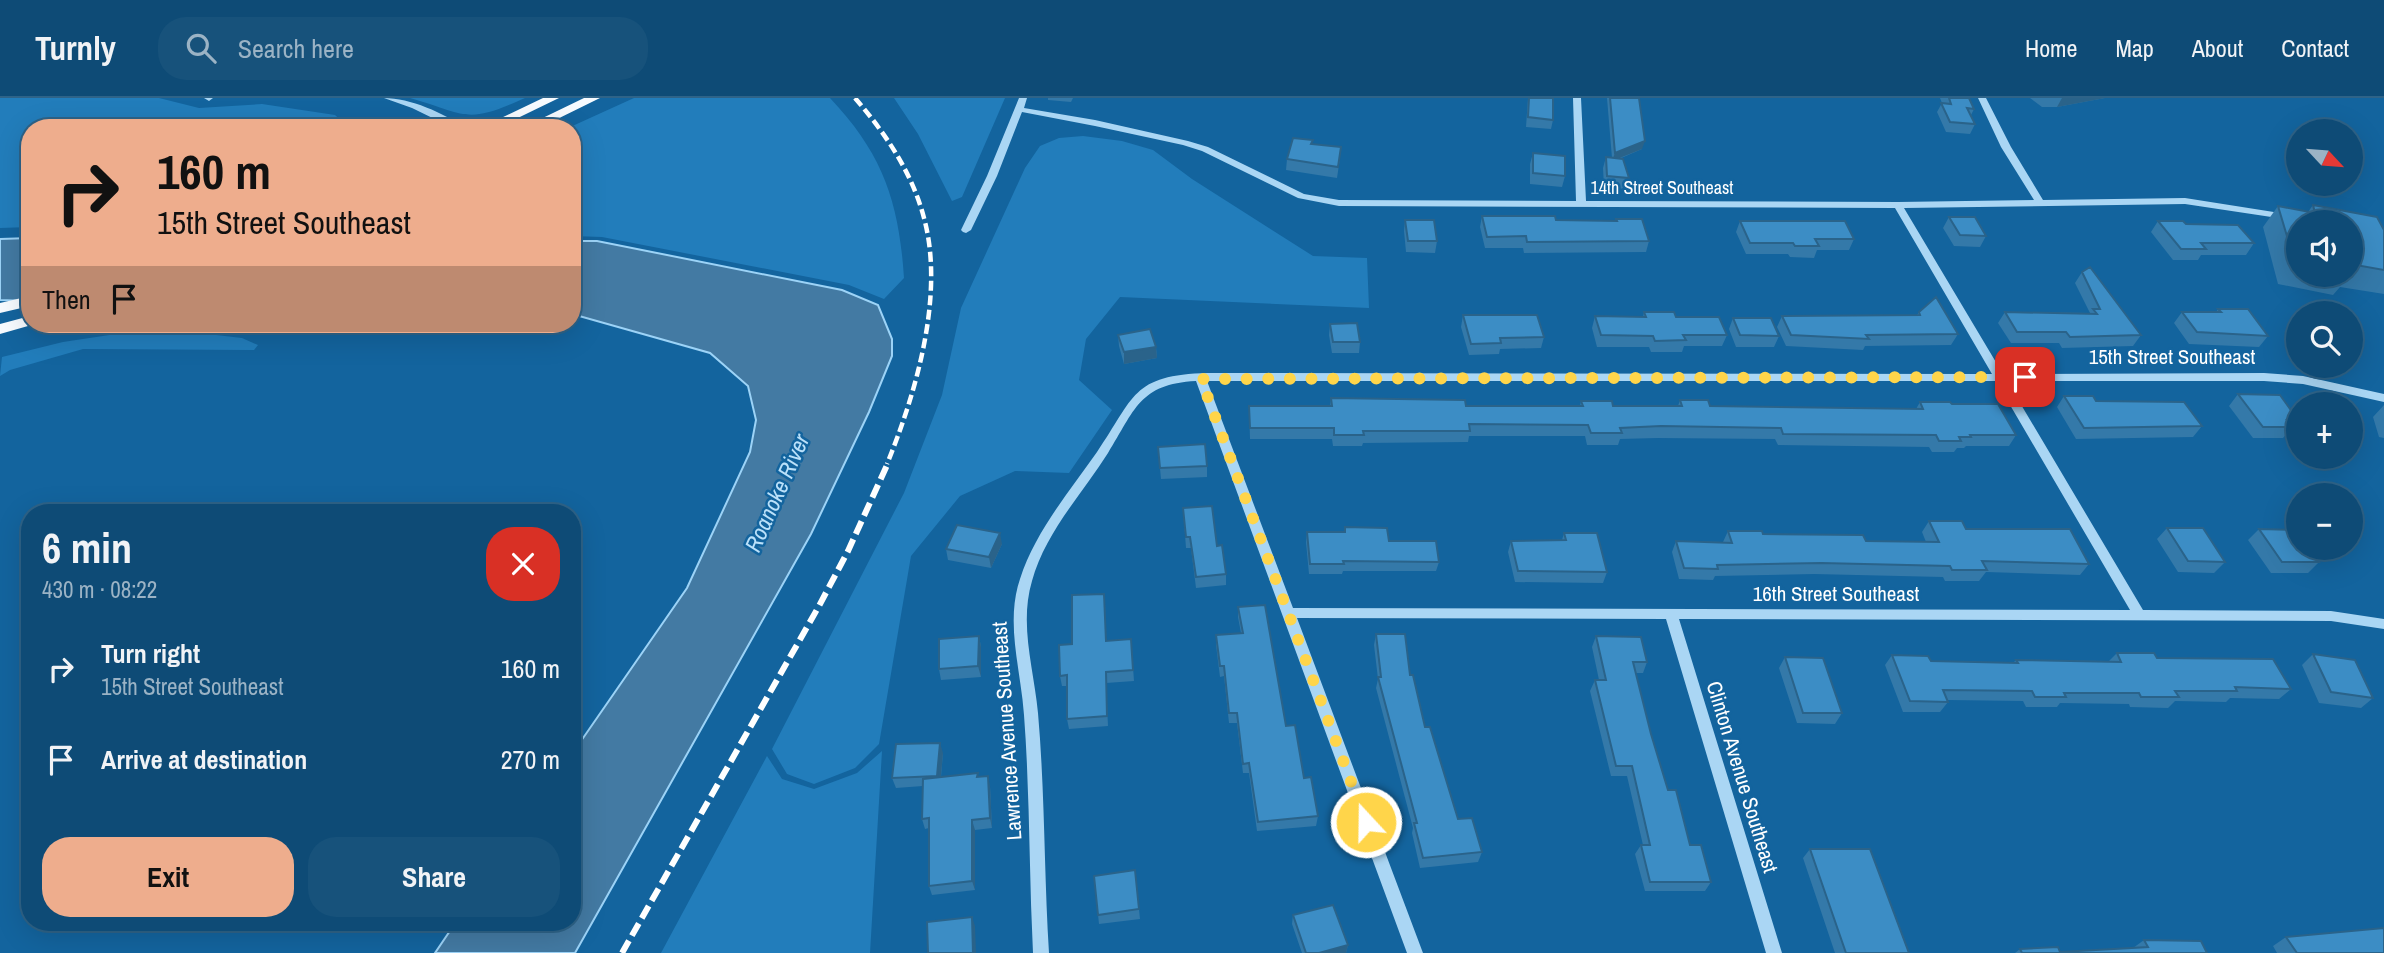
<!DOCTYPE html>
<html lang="en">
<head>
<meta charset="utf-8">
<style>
	body { margin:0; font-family:"Archivo Narrow",sans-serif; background:#17527b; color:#f1f3f6; height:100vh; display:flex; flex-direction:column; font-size:26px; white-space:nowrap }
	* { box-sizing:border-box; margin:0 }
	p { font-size:23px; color:#9bb3c5 }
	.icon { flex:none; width:38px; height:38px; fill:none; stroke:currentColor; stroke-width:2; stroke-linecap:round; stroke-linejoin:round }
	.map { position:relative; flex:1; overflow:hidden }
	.sheet { position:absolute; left:21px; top:406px; width:560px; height:427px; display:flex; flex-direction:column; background:#0e4b76; border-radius:28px; box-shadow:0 7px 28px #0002,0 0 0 2px #2e6388 }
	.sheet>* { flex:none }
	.guide { position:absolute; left:21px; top:21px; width:560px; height:214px; border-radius:28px; box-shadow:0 7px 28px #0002,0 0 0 2px #2e6388; background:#eead8d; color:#111; overflow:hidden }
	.needle { width:46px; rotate:116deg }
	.controls { position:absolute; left:2286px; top:21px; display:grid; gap:14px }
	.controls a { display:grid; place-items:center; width:77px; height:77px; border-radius:50%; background:#0e4b76; box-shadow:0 7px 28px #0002,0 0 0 2px #2e6388; font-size:35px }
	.pin { position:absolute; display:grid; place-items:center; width:60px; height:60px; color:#fff; margin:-30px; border-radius:14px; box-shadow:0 4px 10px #0006 }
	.me { position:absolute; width:77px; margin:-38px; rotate:339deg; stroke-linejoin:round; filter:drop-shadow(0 0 5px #0008) }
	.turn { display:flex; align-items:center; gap:24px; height:147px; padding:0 21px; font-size:32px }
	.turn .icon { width:91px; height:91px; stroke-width:2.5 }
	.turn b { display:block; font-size:49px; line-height:60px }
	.then { display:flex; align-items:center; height:66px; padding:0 21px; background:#0003; gap:14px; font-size:26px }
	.round { display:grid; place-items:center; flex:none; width:74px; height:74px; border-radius:28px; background:#17527b }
	.overview { display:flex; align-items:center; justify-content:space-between; height:119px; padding:0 21px }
	h1 { font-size:42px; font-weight:700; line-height:52px }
	.button { display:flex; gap:14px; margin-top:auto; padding:14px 21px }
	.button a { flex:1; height:80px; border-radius:28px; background:#eead8d; color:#111; font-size:28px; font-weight:700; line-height:80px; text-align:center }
	.button a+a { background:#17527b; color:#f1f3f6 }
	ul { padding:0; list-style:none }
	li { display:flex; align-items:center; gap:21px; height:91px; padding:0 21px }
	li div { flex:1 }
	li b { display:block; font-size:26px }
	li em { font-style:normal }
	header { display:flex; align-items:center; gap:42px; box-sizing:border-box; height:98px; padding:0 35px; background:#0e4b76; border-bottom:2px solid #2e6388 }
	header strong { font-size:33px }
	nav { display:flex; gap:38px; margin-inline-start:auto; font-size:24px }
	.search { width:490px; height:63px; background:#17527b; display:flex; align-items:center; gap:18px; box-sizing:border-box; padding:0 24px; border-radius:28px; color:#9bb3c5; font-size:26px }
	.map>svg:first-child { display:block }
</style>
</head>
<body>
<header>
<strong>Turnly</strong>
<div class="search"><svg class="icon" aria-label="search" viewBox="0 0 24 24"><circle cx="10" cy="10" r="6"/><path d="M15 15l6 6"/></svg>Search here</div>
<nav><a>Home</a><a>Map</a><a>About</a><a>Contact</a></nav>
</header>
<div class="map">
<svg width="2384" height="855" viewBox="0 0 2384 855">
	<rect width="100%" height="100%" fill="#13649e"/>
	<path fill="#227dbb" d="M 0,0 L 159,0 L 199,10 L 262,6 L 335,17 L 346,27 L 345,30 L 30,30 L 30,129 L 0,130 Z
		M 410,0 L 525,0 C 465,27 469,17 410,0 Z
		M 634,0 L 830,0 C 883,56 899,104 904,180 L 884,201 L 849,187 L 602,139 L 572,138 L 572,30 L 568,30 Z
		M 894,0 L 1005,0 L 962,99 L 952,103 L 918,36 Z
		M 1083,38 L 1122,43 L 1153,52 L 1192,81 L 1313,158 L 1367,160 L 1369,210 L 1120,199 L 1086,241 L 1079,282 L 1112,312 L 1069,375 L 1015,373 L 960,398 L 911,458 L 879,646 L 855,670 L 814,686 L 787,676 L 772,651 L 904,395 L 942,297 L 961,210 L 1025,70 L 1040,48 L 1059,40 Z
		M 156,230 L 242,240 L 258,247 L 254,252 L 83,251 L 10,272 L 0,278 L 2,259 L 63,244 Z
		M 882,653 L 870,855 L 661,855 L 767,658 L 782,681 L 814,691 L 857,675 Z"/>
	<path fill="#437aa3" stroke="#9cd3f7" stroke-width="2" d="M 30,140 L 30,203 L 0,202 L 0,141 Z
		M 572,143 L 597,143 L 842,192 L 878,207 L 892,241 L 892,258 L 869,314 L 811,436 L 575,855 L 435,855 L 456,824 L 572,824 L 572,656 L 687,490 L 750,354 L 756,322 L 748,288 L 710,255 L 572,216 Z"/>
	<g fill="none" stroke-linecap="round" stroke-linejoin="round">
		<path fill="#aad6f4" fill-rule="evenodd" d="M 204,0 L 213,0 L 209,3 Z
			M 384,0 C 410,0 444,15 465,30 L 453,30 L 412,10 Z
			M 1019,0 L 1027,0 L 1024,10 L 1095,22 L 1188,43 L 1208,49 L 1304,96 L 1339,102 L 1576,103 L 1573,0 L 1581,0 L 1586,103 L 1898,104 L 2034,102 L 2001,49 L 1978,0 L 1986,0 L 2011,49 L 2043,102 L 2185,100 L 2325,122 L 2327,124 L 2304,124 L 2185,106 L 1904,110 L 2003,276 L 2264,275 L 2303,278 L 2384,296 L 2384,304 L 2303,286 L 2264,283 L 2007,283 L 2143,512 L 2331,513 L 2384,521 L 2384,531 L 2331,523 L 1679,521 L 1782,855 L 1766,855 L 1666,521 L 1297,520 L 1423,855 L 1407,855 L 1196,283 C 1139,286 1135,312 1108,355 C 1082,396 1045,435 1032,483 C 1019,527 1034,571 1038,615 C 1045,695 1044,775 1049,855 L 1033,855 C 1029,776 1030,696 1024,617 C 1021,572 1005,525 1020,481 C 1035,434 1069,394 1097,354 C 1135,299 1131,277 1208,275 L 1992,276 L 1895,110 L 1339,108 L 1298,100 L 1202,53 L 1183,47 L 1095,28 L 1022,14 L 997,78 L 971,132 L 966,135 L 963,134 L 961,132 L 987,78 ZM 1207,283 L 1996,283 L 2130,512 L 1293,510 Z"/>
		<path fill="#f7fbff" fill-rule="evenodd" d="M 543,0 L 559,0 L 497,30 L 480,30 Z
			M 584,0 L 600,0 L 539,30 L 522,30 Z
			M 30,198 L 30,208 L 0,215 L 0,205 Z
			M 30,218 L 30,226 L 35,226 L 0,236 L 0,226 Z"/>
		<path stroke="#fff" stroke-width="4.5" stroke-dasharray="10 4.5" stroke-linecap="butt" d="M 855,0 C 885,35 912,74 924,120 C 945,197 916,295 887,366"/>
		<path stroke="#fff" stroke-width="6" stroke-dasharray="14 6" stroke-linecap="butt" d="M 622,855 L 819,508 L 848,453 L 888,365"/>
	</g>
	<path fill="#3479a9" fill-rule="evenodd" d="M 1048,0 L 1073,0 L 1071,4 L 1048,2 Z
		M 1528,0 L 1553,0 L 1553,22 L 1551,31 L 1526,29 Z
		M 1607,0 L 1639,0 L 1642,51 L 1619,61 L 1629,80 L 1626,91 L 1604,89 L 1603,70 L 1606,59 L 1612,60 Z
		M 1940,0 L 1969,0 L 1974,11 L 1971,17 L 1975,26 L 1970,36 L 1946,34 L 1937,14 L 1942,5 Z
		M 2030,0 L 2105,0 L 2057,9 L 2042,9 Z
		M 1312,46 L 1340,60 L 1337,80 L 1286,72 L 1287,61 Z
		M 1533,55 L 1565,78 L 1562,89 L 1530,86 L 1530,66 Z
		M 2313,107 L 2384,132 L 2384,196 L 2340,189 L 2333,197 L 2278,186 L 2263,129 L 2278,108 L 2308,114 ZM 2298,124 L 2350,124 L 2350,177 L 2298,177 Z
		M 1482,118 L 1556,122 L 1615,123 L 1616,121 L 1649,143 L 1646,154 L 1524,155 L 1523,150 L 1485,150 L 1480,129 Z
		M 1949,119 L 1986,138 L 1980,149 L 1954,148 L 1943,130 Z
		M 1405,122 L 1437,143 L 1435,155 L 1406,154 L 1404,133 Z
		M 1740,123 L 1854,141 L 1849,152 L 1817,152 L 1814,160 L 1790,159 L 1788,156 L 1746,156 L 1736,134 Z
		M 2158,123 L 2186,126 L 2254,145 L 2246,157 L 2201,157 L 2198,162 L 2173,162 L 2151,134 Z
		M 2082,174 L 2141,237 L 2133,248 L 2062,250 L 2059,245 L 2011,245 L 1998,225 L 2005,214 L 2090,215 L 2075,185 Z
		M 2218,211 L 2268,238 L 2259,249 L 2189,246 L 2174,225 L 2182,214 L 2216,214 Z
		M 1644,214 L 1676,219 L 1727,237 L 1722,248 L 1684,248 L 1682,254 L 1651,254 L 1649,249 L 1597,249 L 1592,230 L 1595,218 L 1643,219 Z
		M 1919,214 L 1958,236 L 1951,247 L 1865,248 L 1863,252 L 1786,248 L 1777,229 L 1782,218 L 1917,217 Z
		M 1463,217 L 1544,239 L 1541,250 L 1500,251 L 1499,256 L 1469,257 L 1461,229 Z
		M 1733,220 L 1779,238 L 1774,249 L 1736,249 L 1729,231 Z
		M 1330,226 L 1360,244 L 1359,255 L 1332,255 L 1329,237 Z
		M 1118,237 L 1156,249 L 1157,260 L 1124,266 L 1119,248 Z
		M 2238,296 L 2298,321 L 2298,323 L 2283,340 L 2253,340 L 2229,308 Z
		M 2064,298 L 2096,303 L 2202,328 L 2193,339 L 2076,341 L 2057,309 Z
		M 1331,300 L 1466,308 L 1580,308 L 1581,303 L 1613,308 L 1678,308 L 1680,302 L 1710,308 L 1916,311 L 1920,304 L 1952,306 L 2016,337 L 2009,348 L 1966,348 L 1964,350 L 1957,350 L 1954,354 L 1932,354 L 1929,349 L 1778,347 L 1775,341 L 1657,340 L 1620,341 L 1618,347 L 1587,347 L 1585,338 L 1469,338 L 1468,344 L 1363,345 L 1362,348 L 1333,348 L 1332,341 L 1250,341 L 1249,308 L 1330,308 Z
		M 2384,307 L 2384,340 L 2379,339 L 2373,319 Z
		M 1158,349 L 1207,368 L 1207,379 L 1161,381 Z
		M 1183,410 L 1217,448 L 1226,476 L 1226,487 L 1196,490 L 1191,450 L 1186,450 Z
		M 1929,423 L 1966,431 L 2089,466 L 2080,477 L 1986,474 L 1979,483 L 1945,483 L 1943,479 L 1814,476 L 1715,478 L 1713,482 L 1679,481 L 1672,454 L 1676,443 L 1723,444 L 1728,433 L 1763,436 L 1866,443 L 1926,444 L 1922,434 Z
		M 1345,429 L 1389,443 L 1439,464 L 1436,473 L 1343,473 L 1342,476 L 1309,476 L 1306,444 L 1307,434 L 1344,434 Z
		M 2167,430 L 2225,464 L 2214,475 L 2178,474 L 2157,441 Z
		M 2259,431 L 2319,464 L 2308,475 L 2271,475 L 2248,442 Z
		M 1564,435 L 1607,474 L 1603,485 L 1515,484 L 1508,454 L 1511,443 L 1562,442 Z
		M 1002,446 L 991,470 L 948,462 L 946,451 Z
		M 1105,506 L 1106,543 L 1131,541 L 1134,583 L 1106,585 L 1108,628 L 1069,631 L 1067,621 L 1067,588 L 1062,588 L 1060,578 Z
		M 1238,509 L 1286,628 L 1318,718 L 1316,728 L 1257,733 L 1249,675 L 1243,675 L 1237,625 L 1229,625 L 1224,578 L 1220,579 L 1216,547 L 1216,537 L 1241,535 L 1238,519 Z
		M 1376,536 L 1410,577 L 1425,629 L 1458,721 L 1482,754 L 1478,764 L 1420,770 L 1412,735 L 1413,730 L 1376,590 L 1378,581 L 1374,547 Z
		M 979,538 L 981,549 L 981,579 L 941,582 L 939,571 Z
		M 1596,538 L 1647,564 L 1643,575 L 1636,575 L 1651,636 L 1668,692 L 1690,747 L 1711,784 L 1705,793 L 1645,793 L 1635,756 L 1641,747 L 1643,747 L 1627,678 L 1611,678 L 1590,593 L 1595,582 L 1599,582 L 1592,549 Z
		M 2117,555 L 2157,560 L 2291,591 L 2279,601 L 2230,600 L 2226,604 L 2175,603 L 2168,610 L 2130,609 L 2129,606 L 2060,605 L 2057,609 L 2026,609 L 2023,603 L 1947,602 L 1948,604 L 1940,614 L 1903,614 L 1885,567 L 1892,557 L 1931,563 L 2013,565 L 2016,562 L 2109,563 Z
		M 2313,556 L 2373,600 L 2361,610 L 2319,605 L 2302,567 Z
		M 1785,559 L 1842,615 L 1835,626 L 1797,625 L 1779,570 Z
		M 943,655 L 941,679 L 978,675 L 978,679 L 990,688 L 992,730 L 975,732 L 975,792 L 932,797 L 929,788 L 929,730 L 925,731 L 922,721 L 923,688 L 896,690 L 892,680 Z
		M 1810,751 L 1909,855 L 1835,855 L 1803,760 Z
		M 1135,772 L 1140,821 L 1099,826 L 1094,778 Z
		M 1293,817 L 1348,847 L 1346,855 L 1302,855 L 1292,826 Z
		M 2286,839 L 2384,855 L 2277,855 L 2273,848 Z
		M 2144,842 L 2207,855 L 2015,855 L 2020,851 L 2060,854 L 2133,850 Z"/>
	<path fill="#2a638a" d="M 2062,0 L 2105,0 L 2057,9 Z
		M 1645,43 L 1642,51 L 1612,63 L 1615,55 Z
		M 1156,249 L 1157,260 L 1124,266 L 1124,254 Z
		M 1000,435 L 1002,446 L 991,470 L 989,459 Z
		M 979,538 L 981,549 L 981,579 L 978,568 Z
		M 940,645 L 943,655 L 940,688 L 937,678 Z
		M 988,678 L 990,688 L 992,730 L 990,720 Z
		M 972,722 L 975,732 L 975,792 L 972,783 Z
		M 972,819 L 975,828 L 976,855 L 973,855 Z
		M 1348,847 L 1346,855 L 1319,855 Z"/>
	<path fill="#3c8dc5" stroke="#2a638a" stroke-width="2" d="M 1529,0 L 1553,0 L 1553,22 L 1528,19 Z
		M 1610,0 L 1639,0 L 1645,43 L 1615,55 Z
		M 1949,0 L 1969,0 L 1974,11 L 1967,10 L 1975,26 L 1950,24 L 1941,5 L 1951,6 Z
		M 1293,40 L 1313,42 L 1311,46 L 1341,49 L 1338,69 L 1287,61 Z
		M 1533,55 L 1565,58 L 1565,78 L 1533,75 Z
		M 1606,59 L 1623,61 L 1629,80 L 1607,78 Z
		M 2313,107 L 2377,119 L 2384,132 L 2384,172 L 2350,166 L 2350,124 L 2298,124 L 2298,165 L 2295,165 L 2278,108 L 2315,115 Z
		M 1482,118 L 1555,118 L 1556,122 L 1617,123 L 1616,121 L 1642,121 L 1649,143 L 1527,144 L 1526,138 L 1487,139 Z
		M 1949,119 L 1975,119 L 1986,138 L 1960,137 Z
		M 1405,122 L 1434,122 L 1437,143 L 1408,143 Z
		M 1740,123 L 1845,123 L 1854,141 L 1815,141 L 1819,148 L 1795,148 L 1793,145 L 1750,145 Z
		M 2158,123 L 2183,123 L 2186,126 L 2238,127 L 2254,145 L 2201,145 L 2206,151 L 2181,151 Z
		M 2090,169 L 2141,237 L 2070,239 L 2066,234 L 2017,234 L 2005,214 L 2097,216 L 2093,211 L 2100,211 L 2082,174 Z
		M 1936,199 L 1958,236 L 1866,237 L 1869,241 L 1791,237 L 1782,218 L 1920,217 L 1919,214 Z
		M 2218,211 L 2248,211 L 2268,238 L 2197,234 L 2182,214 L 2221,214 Z
		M 1644,214 L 1674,214 L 1676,219 L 1719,219 L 1727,237 L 1683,237 L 1686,242 L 1655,243 L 1653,238 L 1601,237 L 1595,218 L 1646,219 Z
		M 1463,217 L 1537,217 L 1544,239 L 1500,240 L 1501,245 L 1471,246 Z
		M 1733,220 L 1771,220 L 1779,238 L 1740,237 Z
		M 1357,225 L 1360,244 L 1333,244 L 1330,226 Z
		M 1150,231 L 1156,249 L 1124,254 L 1118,237 Z
		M 2238,296 L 2280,297 L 2298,322 L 2287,322 L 2292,329 L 2263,329 Z
		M 2064,298 L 2093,298 L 2096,303 L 2184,304 L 2202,328 L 2084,330 Z
		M 1331,300 L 1465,302 L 1466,308 L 1583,308 L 1581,303 L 1612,303 L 1613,308 L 1682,308 L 1680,302 L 1708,302 L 1710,308 L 1923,311 L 1920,304 L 1950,304 L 1952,306 L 1998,306 L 2016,337 L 1970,337 L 1971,339 L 1959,339 L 1961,343 L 1939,343 L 1936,337 L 1783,336 L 1781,330 L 1661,328 L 1620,330 L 1622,335 L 1591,335 L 1588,327 L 1469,326 L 1470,333 L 1363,333 L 1364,337 L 1334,337 L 1334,330 L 1250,330 L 1249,308 L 1332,308 Z
		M 1205,346 L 1207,368 L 1160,370 L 1158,349 Z
		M 1212,408 L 1217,448 L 1222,447 L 1226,476 L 1196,479 L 1190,439 L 1186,439 L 1183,410 Z
		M 1929,423 L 1962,423 L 1966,431 L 2070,431 L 2089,466 L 1982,463 L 1987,472 L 1952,472 L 1950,468 L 1821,465 L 1717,467 L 1718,471 L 1684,470 L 1676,443 L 1732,445 L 1728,433 L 1762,433 L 1763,436 L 1863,437 L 1866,443 L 1939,444 Z
		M 957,427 L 1000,435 L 989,459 L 946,451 Z
		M 1345,429 L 1387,430 L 1389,443 L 1436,443 L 1439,464 L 1343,463 L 1344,466 L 1310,466 L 1307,434 L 1345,434 Z
		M 2167,430 L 2203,430 L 2225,464 L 2188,463 Z
		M 2259,431 L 2296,432 L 2298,434 L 2298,450 L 2309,450 L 2319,464 L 2282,464 Z
		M 1564,435 L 1597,435 L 1607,474 L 1518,473 L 1511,443 L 1566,442 Z
		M 1104,496 L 1106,543 L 1131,541 L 1133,572 L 1106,574 L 1107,618 L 1067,621 L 1067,577 L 1060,578 L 1059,547 L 1072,546 L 1072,497 Z
		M 1265,507 L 1286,628 L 1295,627 L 1304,680 L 1311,679 L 1318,718 L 1258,724 L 1249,665 L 1243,666 L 1237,615 L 1229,615 L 1224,568 L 1220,568 L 1216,537 L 1243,535 L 1238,509 Z
		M 1376,536 L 1405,536 L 1410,577 L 1413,577 L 1425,629 L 1430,629 L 1458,721 L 1472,720 L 1482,754 L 1423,760 L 1414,725 L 1417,725 L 1378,579 L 1381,579 Z
		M 979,538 L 978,568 L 939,571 L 939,541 Z
		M 1596,538 L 1641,539 L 1647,564 L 1633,564 L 1651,636 L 1668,692 L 1676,692 L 1690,747 L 1701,747 L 1711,784 L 1650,784 L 1641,747 L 1650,747 L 1632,668 L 1616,668 L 1595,582 L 1606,582 Z
		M 2117,555 L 2154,555 L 2157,560 L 2273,561 L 2291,591 L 2235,589 L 2237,593 L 2175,593 L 2179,599 L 2141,599 L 2139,595 L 2064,595 L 2066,599 L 2035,599 L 2032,593 L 1943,592 L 1948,604 L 1910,603 L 1892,557 L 1928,558 L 1931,563 L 2018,565 L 2016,562 L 2121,564 Z
		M 2313,556 L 2355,562 L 2373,600 L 2331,594 Z
		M 1785,559 L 1823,560 L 1842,615 L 1803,615 Z
		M 940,645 L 937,678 L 892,680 L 896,646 Z
		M 978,675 L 977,679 L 988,678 L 990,720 L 972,722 L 972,783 L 929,788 L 929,720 L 922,721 L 923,681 Z
		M 1810,751 L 1870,751 L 1909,855 L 1846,855 Z
		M 1135,772 L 1139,811 L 1098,817 L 1094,778 Z
		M 1333,807 L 1348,847 L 1319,855 L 1306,855 L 1293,817 Z
		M 972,819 L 973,855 L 928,855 L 927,824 Z
		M 2384,830 L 2384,855 L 2297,855 L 2286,839 Z
		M 2144,842 L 2201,843 L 2207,855 L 2022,855 L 2020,851 L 2058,849 L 2060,854 L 2148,849 Z"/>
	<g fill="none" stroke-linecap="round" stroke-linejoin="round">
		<path stroke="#ffd54a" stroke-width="12" stroke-dasharray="0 21.6" d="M 1366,724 L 1201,281 L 2025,279"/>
	</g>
	<g text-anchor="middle" stroke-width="5" stroke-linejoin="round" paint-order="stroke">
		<g font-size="18" fill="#fff" stroke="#13649e">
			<text x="1662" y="96">14th Street Southeast</text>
		</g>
		<g font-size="21" fill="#fff" stroke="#13649e">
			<text x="2172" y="266">15th Street Southeast</text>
			<text x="1836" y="503">16th Street Southeast</text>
			<text transform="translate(1007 633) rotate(-94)" y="7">Lawrence Avenue Southeast</text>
			<text transform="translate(1742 679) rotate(73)" y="7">Clinton Avenue Southeast</text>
		</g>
		<g font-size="23" font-style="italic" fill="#bbe1fa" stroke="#13649e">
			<text transform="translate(777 395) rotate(-66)" y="8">Roanoke River</text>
		</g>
	</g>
</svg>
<div class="controls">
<a><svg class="needle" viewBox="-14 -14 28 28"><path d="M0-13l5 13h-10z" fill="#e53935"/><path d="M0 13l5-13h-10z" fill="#9bb3c5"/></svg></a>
<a><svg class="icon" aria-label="sound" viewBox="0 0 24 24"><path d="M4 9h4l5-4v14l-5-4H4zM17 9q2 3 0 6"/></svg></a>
<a><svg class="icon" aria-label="search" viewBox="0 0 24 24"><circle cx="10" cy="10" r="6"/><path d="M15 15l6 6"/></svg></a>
<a>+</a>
<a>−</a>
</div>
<div class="pin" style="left:2025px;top:279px;background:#d93025"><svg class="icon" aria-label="arrive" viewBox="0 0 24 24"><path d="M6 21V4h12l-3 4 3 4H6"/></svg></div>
<svg class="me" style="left:1366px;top:724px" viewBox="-20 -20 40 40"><circle r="17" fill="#ffd54a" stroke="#fff" stroke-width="3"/><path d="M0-11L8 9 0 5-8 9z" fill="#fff"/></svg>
<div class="guide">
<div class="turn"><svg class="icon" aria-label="right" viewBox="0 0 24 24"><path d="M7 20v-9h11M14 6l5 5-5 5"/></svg><div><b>160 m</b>15th Street Southeast</div></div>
<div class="then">Then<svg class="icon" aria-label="arrive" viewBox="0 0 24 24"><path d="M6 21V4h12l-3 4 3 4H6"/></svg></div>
</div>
<section class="sheet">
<div class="overview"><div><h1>6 min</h1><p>430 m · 08:22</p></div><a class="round" style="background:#d93025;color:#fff"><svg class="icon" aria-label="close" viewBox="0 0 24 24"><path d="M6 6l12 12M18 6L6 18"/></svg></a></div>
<ul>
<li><svg class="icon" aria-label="right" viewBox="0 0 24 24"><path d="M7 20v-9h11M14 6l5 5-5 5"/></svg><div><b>Turn right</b><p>15th Street Southeast</p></div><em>160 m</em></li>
<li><svg class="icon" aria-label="arrive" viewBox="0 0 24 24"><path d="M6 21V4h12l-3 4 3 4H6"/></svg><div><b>Arrive at destination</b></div><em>270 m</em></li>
</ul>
<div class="button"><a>Exit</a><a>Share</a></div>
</section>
</div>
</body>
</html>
